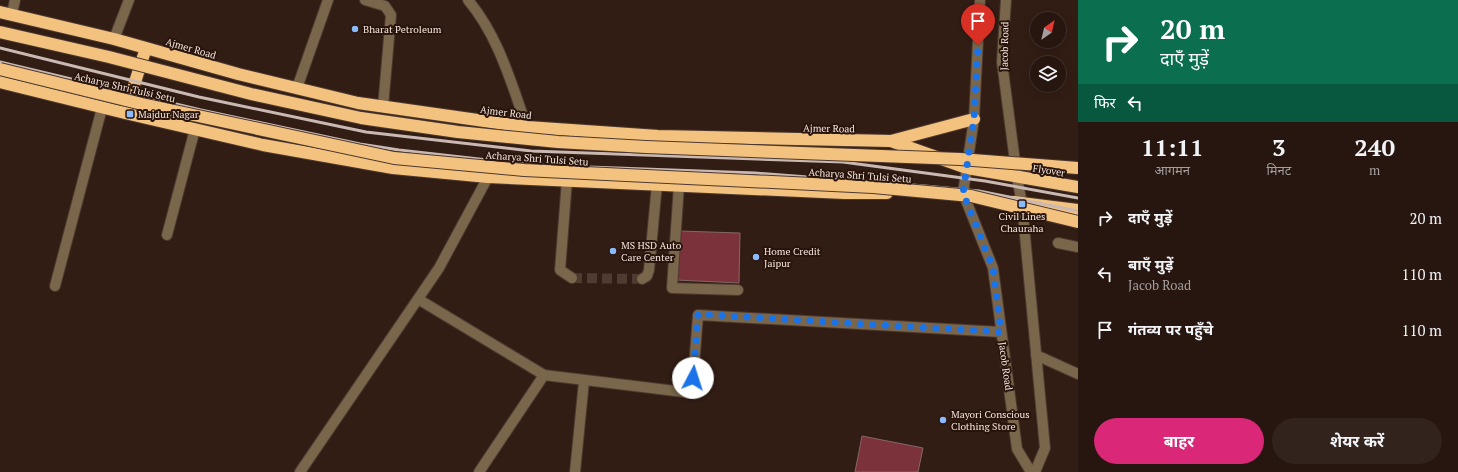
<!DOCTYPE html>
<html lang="hi">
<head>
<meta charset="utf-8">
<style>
	body { margin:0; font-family:"PT Serif","Noto Sans Devanagari",serif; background:#32231d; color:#f1f3f6; height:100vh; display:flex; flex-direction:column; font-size:15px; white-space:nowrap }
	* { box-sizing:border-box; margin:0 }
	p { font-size:13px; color:#a49f9e }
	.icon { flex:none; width:22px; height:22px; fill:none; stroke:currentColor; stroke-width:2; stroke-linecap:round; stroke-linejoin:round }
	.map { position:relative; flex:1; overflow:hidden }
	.sheet { display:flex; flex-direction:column; background:#26160f; width:380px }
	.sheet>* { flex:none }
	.guide { background:#0b6e4f; color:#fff; overflow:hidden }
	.needle { width:26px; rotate:34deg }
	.fabs { position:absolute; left:1030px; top:12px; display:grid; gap:8px }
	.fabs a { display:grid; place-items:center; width:36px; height:36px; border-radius:50%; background:#26160f; box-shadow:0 2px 10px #0003,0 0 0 1px #42352f; font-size:20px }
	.pin { position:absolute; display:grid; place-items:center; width:34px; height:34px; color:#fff; margin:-41px -17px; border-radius:50% 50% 50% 0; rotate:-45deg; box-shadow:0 0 4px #0007 }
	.pin .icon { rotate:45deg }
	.me { position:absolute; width:44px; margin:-22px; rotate:5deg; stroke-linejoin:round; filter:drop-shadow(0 0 3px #0008) }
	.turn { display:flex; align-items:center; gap:14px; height:84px; padding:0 16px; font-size:18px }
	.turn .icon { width:52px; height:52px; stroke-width:2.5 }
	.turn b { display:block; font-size:28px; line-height:34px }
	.then { display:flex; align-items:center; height:38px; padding:0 16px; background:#0003; gap:8px; font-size:15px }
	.eta { display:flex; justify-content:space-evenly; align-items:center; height:68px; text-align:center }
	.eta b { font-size:24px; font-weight:700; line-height:28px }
	.primary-button { display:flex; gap:8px; margin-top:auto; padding:8px 16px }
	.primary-button a { flex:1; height:46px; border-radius:24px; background:#db2777; color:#fff; font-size:16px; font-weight:700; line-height:46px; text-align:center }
	.primary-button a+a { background:#32231d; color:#f1f3f6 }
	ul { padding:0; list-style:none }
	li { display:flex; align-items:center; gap:12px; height:56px; padding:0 16px }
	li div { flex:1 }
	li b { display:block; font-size:15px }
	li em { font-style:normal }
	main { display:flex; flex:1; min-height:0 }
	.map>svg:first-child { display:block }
</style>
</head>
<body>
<main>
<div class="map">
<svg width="1078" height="472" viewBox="0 0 1078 472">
	<rect width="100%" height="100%" fill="#321d14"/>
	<path fill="#7c323b" stroke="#846768" d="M 679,231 L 740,233 L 739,283 L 676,280 Z
		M 862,436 L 923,448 L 918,472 L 855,472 Z"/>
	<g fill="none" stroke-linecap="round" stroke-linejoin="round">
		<path stroke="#4f3b32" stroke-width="10" stroke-dasharray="10 5" stroke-linecap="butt" d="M 572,278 L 642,279"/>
		<g stroke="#4d3930" stroke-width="12">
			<path id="minor" d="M 365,0 L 385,6 L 391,15 L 383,107
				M 468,0 C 499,37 511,83 527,127
				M 980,0 L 974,119 L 963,193 L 993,268 L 1017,449 L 1031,472
				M 1006,0 L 1002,62 L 1017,177 L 1022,204 L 1045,448 L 1035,472
				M 12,14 L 15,0
				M 114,39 L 129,0
				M 297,88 L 328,0
				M 567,180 L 560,270 L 572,278
				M 679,185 L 672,288 L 738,290
				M 167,235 L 195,129
				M 1058,243 L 1078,247
				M 642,279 L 647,276 L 649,270 L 657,184
				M 55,286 L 102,108
				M 418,299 L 544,375 L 479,472
				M 1036,355 L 1078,374
				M 544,375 L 692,393 L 698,315 L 1001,332
				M 300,472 L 439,268 L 488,177
				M 575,472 L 584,381"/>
		</g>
		<g stroke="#4d3930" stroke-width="14">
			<path id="highway" d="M 0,12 L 114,39 L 238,74 L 358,103 L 527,127 L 658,136 L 891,141 L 967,168 L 1078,187
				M 0,82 L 125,113 L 263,145 L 393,168 L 488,177 L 845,193 L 887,193
				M 126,110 L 146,48
				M 891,141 L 974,119
				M 1014,202 L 1078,210"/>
		</g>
		<use href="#minor" stroke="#79664b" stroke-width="10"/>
		<use href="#highway" stroke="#f4c27f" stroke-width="12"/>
		<path stroke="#cab9b3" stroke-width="3" d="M 0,48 L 199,97 L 366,132 L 531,151 L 843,162 L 985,181 L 1078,198
			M 0,62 L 201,110 L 360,144 L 399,150 L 533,165 L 755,173 L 925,186 L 979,191 L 1078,211"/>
		<g stroke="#4d3930" stroke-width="14" stroke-linecap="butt">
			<path id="highway-bridge" d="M 0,32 L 109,57 L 251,94 L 361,118 L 458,132 L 558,142 L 646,147 L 960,159 L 1078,168
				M 0,69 L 142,104 L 394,158 L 524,170 L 873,187 L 971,196 L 1078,222"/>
		</g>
		<use href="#highway-bridge" stroke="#f4c27f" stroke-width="12"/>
	</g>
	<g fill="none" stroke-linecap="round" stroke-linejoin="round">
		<path stroke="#1a73e8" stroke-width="7" stroke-dasharray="0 12.6" d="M 693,378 L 698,314 L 1001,332 L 993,268 L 963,193 L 974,119 L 978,45"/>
	</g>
	<g fill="#8bbafc" stroke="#28140b" stroke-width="1.5">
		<circle cx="355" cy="29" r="4"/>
		<rect x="126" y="110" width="8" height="8" rx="2"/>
		<rect x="1018" y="200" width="8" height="8" rx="2"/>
		<circle cx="613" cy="251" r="4"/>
		<circle cx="756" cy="257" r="4"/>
		<circle cx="943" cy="420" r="4"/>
	</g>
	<g text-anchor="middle" stroke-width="4" stroke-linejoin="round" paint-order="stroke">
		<g font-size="10" fill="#f4e5df" stroke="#28140b" text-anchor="start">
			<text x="363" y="33">Bharat Petroleum</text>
			<text x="138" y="118">Majdur Nagar</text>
			<text x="1022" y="220" text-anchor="middle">Civil Lines<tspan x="1022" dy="12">Chauraha</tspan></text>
			<text x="621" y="249">MS HSD Auto<tspan x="621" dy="12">Care Center</tspan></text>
			<text x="764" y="255">Home Credit<tspan x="764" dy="12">Jaipur</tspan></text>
			<text x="951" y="418">Mayori Conscious<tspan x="951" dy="12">Clothing Store</tspan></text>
		</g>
		<g font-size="10" fill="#f4e5df" stroke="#28140b">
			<text transform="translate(1004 46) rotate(-89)" y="4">Jacob Road</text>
			<text transform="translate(191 48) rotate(16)" y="4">Ajmer Road</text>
			<text transform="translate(125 87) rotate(13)" y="4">Acharya Shri Tulsi Setu</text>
			<text transform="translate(506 112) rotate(7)" y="4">Ajmer Road</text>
			<text transform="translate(829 128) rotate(1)" y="4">Ajmer Road</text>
			<text transform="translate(537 158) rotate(4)" y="4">Acharya Shri Tulsi Setu</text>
			<text transform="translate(1049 170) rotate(9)" y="4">Flyover</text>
			<text transform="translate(860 175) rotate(4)" y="4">Acharya Shri Tulsi Setu</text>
			<text transform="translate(1006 366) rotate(82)" y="4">Jacob Road</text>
		</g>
	</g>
</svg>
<div class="fabs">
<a><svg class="needle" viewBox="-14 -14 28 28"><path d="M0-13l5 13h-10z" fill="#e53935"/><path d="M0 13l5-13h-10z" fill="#a49f9e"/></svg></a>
<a><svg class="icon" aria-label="layers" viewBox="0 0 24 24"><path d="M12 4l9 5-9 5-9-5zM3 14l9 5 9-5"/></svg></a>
</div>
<div class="pin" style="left:978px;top:45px;background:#d93025"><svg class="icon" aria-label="arrive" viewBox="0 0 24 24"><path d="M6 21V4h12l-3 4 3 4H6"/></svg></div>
<svg class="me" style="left:693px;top:378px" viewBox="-20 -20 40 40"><circle r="19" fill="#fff"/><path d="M0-13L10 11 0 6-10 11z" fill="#1a73e8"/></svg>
</div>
<section class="sheet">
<div class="guide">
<div class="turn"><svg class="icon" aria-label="right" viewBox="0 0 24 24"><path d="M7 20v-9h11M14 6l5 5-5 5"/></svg><div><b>20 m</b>दाएँ मुड़ें</div></div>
<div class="then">फिर<svg class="icon" aria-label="left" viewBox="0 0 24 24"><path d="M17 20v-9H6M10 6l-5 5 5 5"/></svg></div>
</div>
<div class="eta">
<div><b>11:11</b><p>आगमन</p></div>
<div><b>3</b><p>मिनट</p></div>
<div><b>240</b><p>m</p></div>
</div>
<ul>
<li><svg class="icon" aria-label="right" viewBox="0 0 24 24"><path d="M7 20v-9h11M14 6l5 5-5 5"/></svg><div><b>दाएँ मुड़ें</b></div><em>20 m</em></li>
<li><svg class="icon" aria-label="left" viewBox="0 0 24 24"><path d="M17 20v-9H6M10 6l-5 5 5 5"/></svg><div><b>बाएँ मुड़ें</b><p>Jacob Road</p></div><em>110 m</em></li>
<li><svg class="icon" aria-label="arrive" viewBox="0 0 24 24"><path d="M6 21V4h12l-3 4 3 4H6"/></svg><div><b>गंतव्य पर पहुँचे</b></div><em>110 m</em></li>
</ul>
<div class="primary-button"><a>बाहर</a><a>शेयर करें</a></div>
</section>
</main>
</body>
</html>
